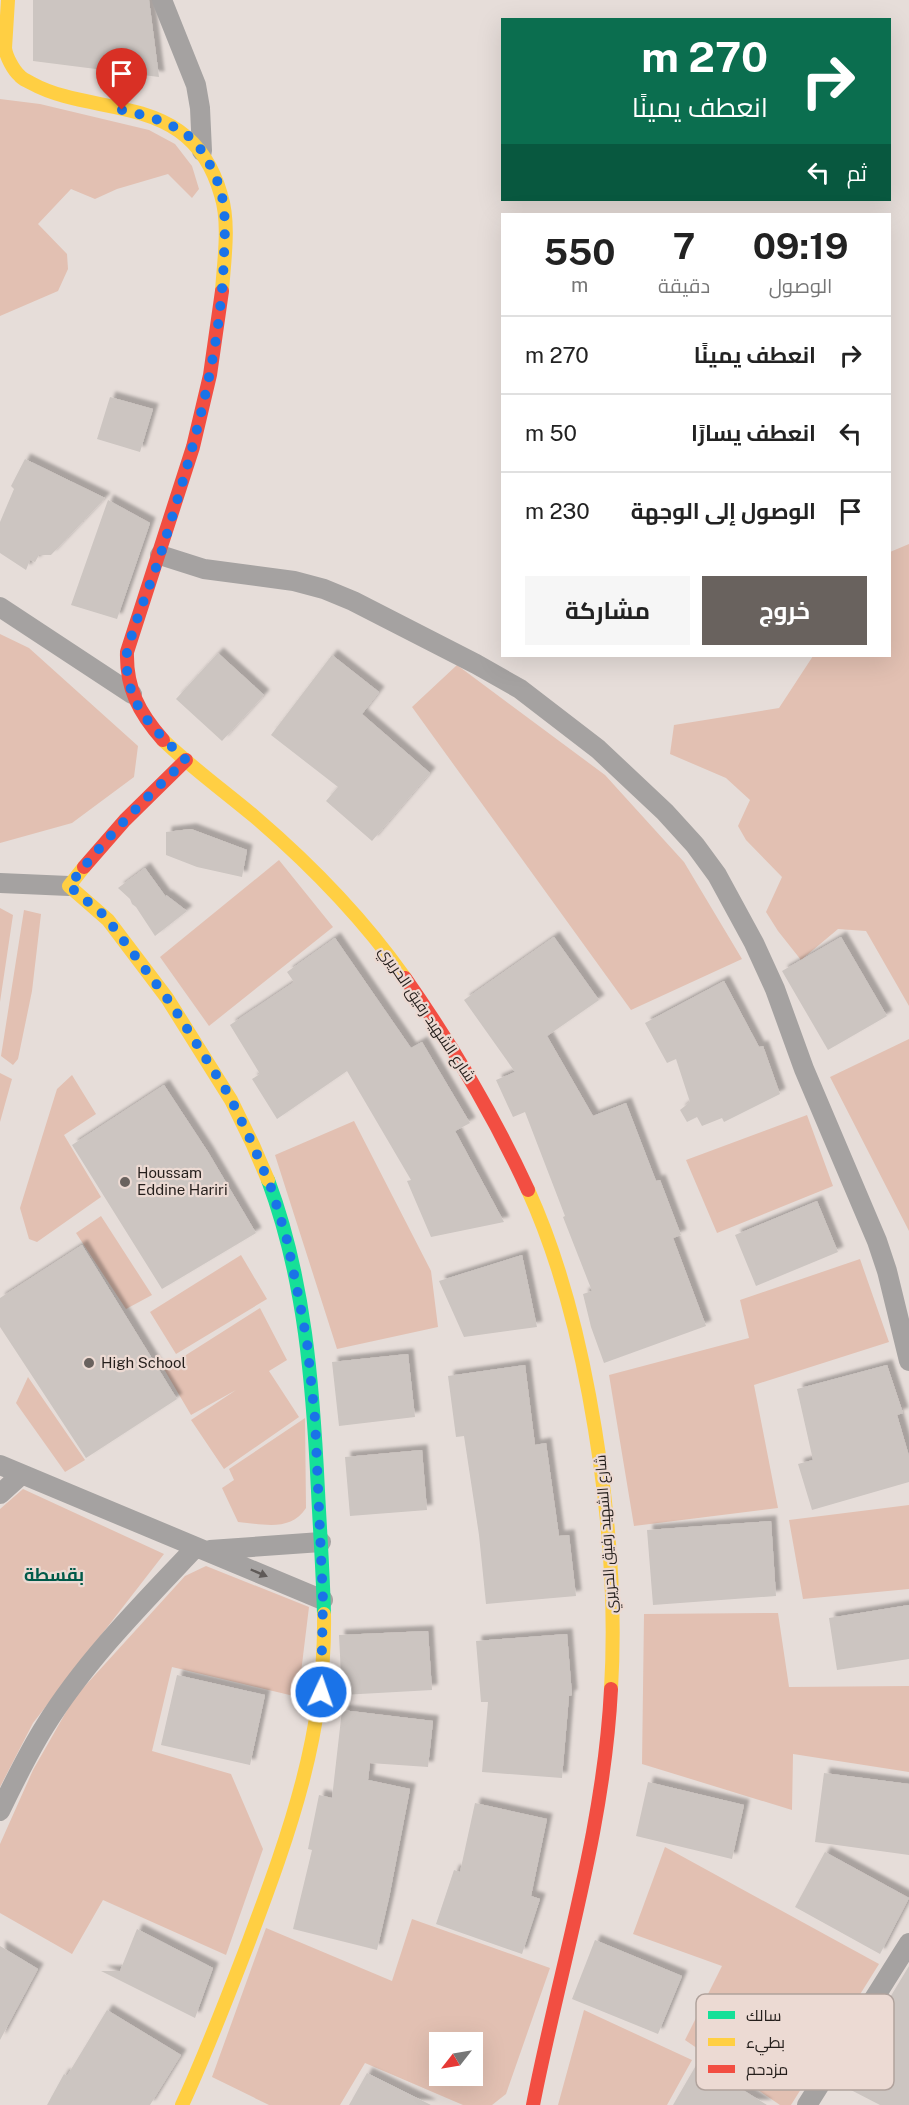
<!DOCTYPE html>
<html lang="ar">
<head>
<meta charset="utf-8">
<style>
	body { margin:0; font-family:"Public Sans",Cairo,sans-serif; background:#f6f6f6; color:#222; direction:rtl; height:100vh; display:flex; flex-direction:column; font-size:22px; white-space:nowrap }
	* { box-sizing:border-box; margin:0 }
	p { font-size:20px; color:#767676 }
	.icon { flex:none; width:33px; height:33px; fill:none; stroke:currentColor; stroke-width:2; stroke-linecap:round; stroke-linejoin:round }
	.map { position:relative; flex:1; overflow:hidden; direction:ltr }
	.drawer { position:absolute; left:501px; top:213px; width:390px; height:444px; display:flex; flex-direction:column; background:#fff; border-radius:0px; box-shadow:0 6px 24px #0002; direction:rtl }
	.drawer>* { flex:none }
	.hud { position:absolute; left:501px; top:18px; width:390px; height:183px; border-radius:0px; box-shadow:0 6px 24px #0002; direction:rtl; background:#0b6e4f; color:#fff; overflow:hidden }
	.needle { width:39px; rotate:239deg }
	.fabs { position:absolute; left:429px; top:2032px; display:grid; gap:12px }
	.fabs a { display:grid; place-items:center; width:54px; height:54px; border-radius:0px; background:#fff; box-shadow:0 6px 24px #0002; font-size:30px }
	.pin { position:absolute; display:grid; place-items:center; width:51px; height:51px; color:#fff; margin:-62px -26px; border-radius:50% 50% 50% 0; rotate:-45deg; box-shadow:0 0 6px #0007 }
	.pin .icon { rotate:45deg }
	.me { position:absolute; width:66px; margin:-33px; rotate:3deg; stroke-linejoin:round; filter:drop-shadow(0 0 4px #0008) }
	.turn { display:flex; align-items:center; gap:21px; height:126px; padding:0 24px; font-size:27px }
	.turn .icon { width:78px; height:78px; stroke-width:2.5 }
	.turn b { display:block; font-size:42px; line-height:51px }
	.then { display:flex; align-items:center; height:57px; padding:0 24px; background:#0003; gap:12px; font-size:22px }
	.eta { display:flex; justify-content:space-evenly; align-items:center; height:102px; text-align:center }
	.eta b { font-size:36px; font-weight:700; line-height:42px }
	.cta { display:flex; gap:12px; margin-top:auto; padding:12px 24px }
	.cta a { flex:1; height:69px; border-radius:0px; background:#69625e; color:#fff; font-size:24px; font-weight:700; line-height:69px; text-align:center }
	.cta a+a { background:#f6f6f6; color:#222 }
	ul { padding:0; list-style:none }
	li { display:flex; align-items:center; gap:18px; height:78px; padding:0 24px; border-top:2px solid #e0e0e0 }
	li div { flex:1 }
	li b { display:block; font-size:22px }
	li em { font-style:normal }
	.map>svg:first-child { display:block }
</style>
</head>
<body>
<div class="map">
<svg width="909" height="2105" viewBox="0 0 909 2105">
	<defs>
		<filter id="shadow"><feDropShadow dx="5.5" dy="-5.5" stdDeviation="1.5" flood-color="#0004"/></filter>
	</defs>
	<rect width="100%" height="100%" fill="#e6ddd9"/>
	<path fill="#e2c0b2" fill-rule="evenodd" d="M 0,99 L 40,104 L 149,130 L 175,144 L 192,166 L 199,189 L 192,198 L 168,174 L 117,189 L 95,199 L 71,189 L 38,224 L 67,254 L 68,269 L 58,291 L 0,316 Z
		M 909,544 L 909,1006 L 866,931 L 838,929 L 801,960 L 778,931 L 766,912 L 782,877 L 746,840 L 738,826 L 750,800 L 726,778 L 670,754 L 674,725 L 779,708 L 813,656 L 890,656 L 890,552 Z
		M 0,634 L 29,648 L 138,746 L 134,777 L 72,823 L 0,843 Z
		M 457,665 L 605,775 L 684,862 L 742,959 L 631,1010 L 412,707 Z
		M 279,860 L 333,927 L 209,1026 L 160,957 Z
		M 0,908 L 13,915 L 0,1002 Z
		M 24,910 L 41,914 L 32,991 L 18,1059 L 13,1065 L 1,1056 Z
		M 909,1039 L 909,1231 L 830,1077 Z
		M 0,1073 L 12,1079 L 0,1122 Z
		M 72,1075 L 96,1114 L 64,1135 L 101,1197 L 37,1242 L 29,1239 L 20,1208 L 57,1089 Z
		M 807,1115 L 833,1186 L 717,1233 L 686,1160 Z
		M 354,1121 L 431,1271 L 438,1327 L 337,1349 L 275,1155 Z
		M 101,1216 L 152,1295 L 126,1309 L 76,1233 Z
		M 241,1255 L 267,1299 L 176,1354 L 150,1312 Z
		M 860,1259 L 889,1342 L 754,1385 L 778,1508 L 634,1526 L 609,1375 L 749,1338 L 740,1300 Z
		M 260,1308 L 287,1360 L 269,1371 L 299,1417 L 224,1469 L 191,1420 L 236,1390 L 191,1415 L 164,1369 Z
		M 28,1377 L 85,1460 L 65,1472 L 16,1403 Z
		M 305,1418 L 306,1508 C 291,1532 263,1524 238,1522 L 222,1488 L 234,1480 L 229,1469 Z
		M 23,1489 L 164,1554 L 33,1723 L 0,1787 L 0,1509 Z
		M 909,1505 L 909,1589 L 803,1599 L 789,1520 Z
		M 206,1566 L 309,1607 L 298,1697 L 172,1667 L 152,1751 L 231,1774 L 263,1849 L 226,1955 L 103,1900 L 72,1954 L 0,1913 L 0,1844 L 33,1770 L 74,1698 L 185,1576 Z
		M 778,1613 L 789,1687 L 909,1686 L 909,1772 L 793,1754 L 792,1810 L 642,1764 L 644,1614 Z
		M 665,1847 L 879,1964 L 791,2105 L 780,2105 L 685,2040 L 722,1966 L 633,1934 Z
		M 412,1919 L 550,1968 L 506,2094 L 492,2105 L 463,2105 L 365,2063 L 340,2105 L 269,2105 L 212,2077 L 266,1928 L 392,1981 ZM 440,2043 L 472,2043 L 472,2076 L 440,2076 Z
		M 584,2010 L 692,2060 L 667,2105 L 558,2105 Z"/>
	<path fill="#ccc5c1" filter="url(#shadow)" d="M 33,0 L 149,0 L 159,77 L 33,61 Z
		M 110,397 L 153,409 L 140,452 L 97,439 Z
		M 25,459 L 105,498 L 51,555 L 39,555 L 35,562 L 30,560 L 26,570 L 0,553 L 0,522 L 14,489 L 11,486 Z
		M 108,500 L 150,523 L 117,619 L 71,605 Z
		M 218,653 L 264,695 L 222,741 L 176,699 Z
		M 332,655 L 379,692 L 362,714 L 430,773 L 372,841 L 326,801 L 338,787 L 271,735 Z
		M 191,829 L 247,850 L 242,877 L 197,867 L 166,855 L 166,832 Z
		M 145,868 L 166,897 L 166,895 L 187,911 L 155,936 L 136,907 L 132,904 L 130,899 L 118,888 Z
		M 554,937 L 599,1000 L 547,1036 L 593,1116 L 626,1103 L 656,1181 L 660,1180 L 681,1235 L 673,1238 L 706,1326 L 604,1363 L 591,1327 L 583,1294 L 592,1291 L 563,1217 L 565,1216 L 525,1112 L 513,1117 L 496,1080 L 515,1072 L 464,1000 Z
		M 841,937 L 887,1016 L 828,1050 L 782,971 Z
		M 335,938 L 411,1048 L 422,1042 L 470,1123 L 455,1131 L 504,1222 L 431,1237 L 407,1181 L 411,1180 L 347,1071 L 277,1119 L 252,1079 L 260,1074 L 230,1025 L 294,982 L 287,972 Z
		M 724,981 L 759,1047 L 763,1046 L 780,1094 L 724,1122 L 722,1118 L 702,1126 L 697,1117 L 687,1122 L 680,1110 L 690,1102 L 676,1059 L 667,1063 L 645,1023 Z
		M 164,1085 L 208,1152 L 256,1233 L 162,1289 L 72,1145 Z
		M 817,1201 L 838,1252 L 756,1286 L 735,1235 Z
		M 82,1245 L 177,1399 L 86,1458 L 0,1327 L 0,1298 Z
		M 522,1255 L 537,1327 L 464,1337 L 439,1281 Z
		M 408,1354 L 415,1417 L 339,1426 L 332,1362 Z
		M 525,1365 L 535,1445 L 546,1443 L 559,1536 L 569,1535 L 576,1596 L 486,1604 L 479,1535 L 464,1436 L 456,1437 L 448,1376 Z
		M 887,1365 L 903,1413 L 897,1415 L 909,1456 L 909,1482 L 812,1510 L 798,1464 L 813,1460 L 797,1389 Z
		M 422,1450 L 427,1510 L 350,1516 L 345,1457 Z
		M 771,1521 L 776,1596 L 653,1605 L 647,1530 Z
		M 909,1605 L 909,1659 L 837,1670 L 829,1618 Z
		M 428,1631 L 432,1690 L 342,1695 L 339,1635 Z
		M 567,1634 L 572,1695 L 569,1696 L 562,1778 L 482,1772 L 488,1702 L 481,1702 L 476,1641 Z
		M 177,1675 L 265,1695 L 250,1765 L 161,1745 Z
		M 342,1710 L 433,1721 L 428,1767 L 370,1763 L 368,1780 L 410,1789 L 389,1898 L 377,1950 L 293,1929 L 312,1850 L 308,1849 L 319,1795 L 332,1798 Z
		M 824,1773 L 909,1784 L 909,1855 L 815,1842 Z
		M 648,1782 L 744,1805 L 732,1859 L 636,1836 Z
		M 475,1803 L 547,1819 L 531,1896 L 540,1899 L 522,1954 L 436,1924 L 454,1870 L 460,1872 Z
		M 825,1852 L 909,1898 L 880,1954 L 795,1907 Z
		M 137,1929 L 213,1968 L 195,2018 L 101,1971 L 120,1971 Z
		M 595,1940 L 682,1976 L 658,2034 L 572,1999 Z
		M 0,1946 L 38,1969 L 0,2040 Z
		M 909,1966 L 909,2105 L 880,2105 L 849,2089 L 883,2023 L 877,2019 Z
		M 107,2010 L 181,2055 L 150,2105 L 47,2105 L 64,2074 L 67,2076 Z
		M 698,2062 L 767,2105 L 673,2105 Z
		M 367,2073 L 431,2105 L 349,2105 Z"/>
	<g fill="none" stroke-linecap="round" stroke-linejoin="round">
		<path stroke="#a5a2a1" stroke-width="20" d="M 162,0 L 196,85 L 200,108 L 202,151
			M 160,555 L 204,569 L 294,581 L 324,589 L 353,601 L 476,664 L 520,689 L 598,749 L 665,812 L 695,845 L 717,875 L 754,943 L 775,989 L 804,1069 L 877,1241 L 887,1271 L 909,1361
			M 0,607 L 132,694
			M 0,883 L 69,886
			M 0,1465 L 323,1600
			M 0,1494 L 21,1475
			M 210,1550 L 321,1542
			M 0,1811 C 14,1782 28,1753 45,1726 C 86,1660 143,1603 196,1547
			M 807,2105 L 909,1943"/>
		<path stroke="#16e098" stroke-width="14" d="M 268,1180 C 305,1279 313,1386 318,1491 C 320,1532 323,1573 324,1614"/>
		<path stroke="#ffcf43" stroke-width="14" d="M 8,0 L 5,48 C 6,56 13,70 20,76 C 22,79 28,81 31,83 C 76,108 136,101 179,131 C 200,146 214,170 221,195 C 230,224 224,260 222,291
			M 163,740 C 192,768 224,791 255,817 C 311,865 362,917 405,978
			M 84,867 L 69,886 L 108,920 L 167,998 L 231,1100 L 253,1145 L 268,1180
			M 528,1190 C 558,1256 576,1325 589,1395 C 607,1492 617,1590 611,1689
			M 182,2105 C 207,2051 228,1996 249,1941 C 290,1832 326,1732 324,1614"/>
		<path stroke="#f24e42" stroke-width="14" d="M 163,740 C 139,713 126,688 127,652 L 193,447 L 210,375 L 222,291
			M 84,867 L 125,820 L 186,760
			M 405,978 C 452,1045 494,1116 528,1190
			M 533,2105 C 560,1966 604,1831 611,1689"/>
	</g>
	<defs><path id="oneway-solid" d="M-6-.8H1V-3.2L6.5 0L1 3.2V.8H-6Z" transform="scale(1.5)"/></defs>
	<use fill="#5f5a58" href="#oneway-solid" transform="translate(259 1573) rotate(23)"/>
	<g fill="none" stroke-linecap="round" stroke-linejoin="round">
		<path stroke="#1a73e8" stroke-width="10" stroke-dasharray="0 18" d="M 122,110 C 148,116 177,123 196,143 C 207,157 216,175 221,192 C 226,212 225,234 224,255 C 221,357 191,457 161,553 C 150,586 136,618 127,652 C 123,702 152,728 186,760 C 143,801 105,838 69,886 L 105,916 L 172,1005 L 229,1095 L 253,1145 L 272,1190 L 287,1240 L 300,1304 L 307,1342 L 315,1419 L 323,1600 L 321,1692"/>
	</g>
	<g fill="#69625e" stroke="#ecdad3" stroke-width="2">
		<circle cx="125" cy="1182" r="6"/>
		<circle cx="89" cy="1363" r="6"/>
	</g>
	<g text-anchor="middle" stroke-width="4.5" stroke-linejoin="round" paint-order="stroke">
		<g font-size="15" fill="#251f1c" stroke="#ecdad3">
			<text transform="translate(427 1014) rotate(56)" y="5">شارع الشهيد رفيق الحريري</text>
			<text transform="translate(606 1534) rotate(-94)" y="5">شارع الشهيد رفيق الحريري</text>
		</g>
		<g font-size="15" fill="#251f1c" stroke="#ecdad3" text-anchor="start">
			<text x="137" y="1178">Houssam<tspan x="137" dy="17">Eddine Hariri</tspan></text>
			<text x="101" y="1368">High School</text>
		</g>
		<g font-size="18" font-weight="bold" fill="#005a49" stroke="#ecdad3">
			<text x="54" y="1581">بقسطة</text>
		</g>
	</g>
	<rect x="696" y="1994" width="198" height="96" rx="9" fill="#ecdad3" stroke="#b0a29c" stroke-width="1.5"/>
	<rect x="708" y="2011" width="27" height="8" fill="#16e098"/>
	<rect x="708" y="2038" width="27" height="8" fill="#ffcf43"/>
	<rect x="708" y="2065" width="27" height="8" fill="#f24e42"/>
	<g font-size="16" fill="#251f1c">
		<text x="746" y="2021">سالك</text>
		<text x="746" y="2048">بطيء</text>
		<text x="746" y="2075">مزدحم</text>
	</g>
</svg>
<div class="fabs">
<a><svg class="needle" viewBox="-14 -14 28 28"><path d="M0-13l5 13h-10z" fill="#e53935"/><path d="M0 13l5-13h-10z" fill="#767676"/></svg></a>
</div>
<div class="pin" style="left:122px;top:110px;background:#d93025"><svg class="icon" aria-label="arrive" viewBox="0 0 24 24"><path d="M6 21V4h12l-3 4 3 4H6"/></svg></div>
<svg class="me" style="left:321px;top:1692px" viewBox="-20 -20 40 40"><circle r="17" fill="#1a73e8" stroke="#fff" stroke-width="3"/><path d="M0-11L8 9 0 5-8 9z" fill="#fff"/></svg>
<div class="hud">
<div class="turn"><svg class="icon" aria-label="right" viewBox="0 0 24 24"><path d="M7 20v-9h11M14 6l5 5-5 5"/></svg><div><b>270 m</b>انعطف يمينًا</div></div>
<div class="then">ثم<svg class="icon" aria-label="left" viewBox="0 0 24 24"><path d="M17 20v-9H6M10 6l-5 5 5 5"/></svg></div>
</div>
<section class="drawer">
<div class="eta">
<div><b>09:19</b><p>الوصول</p></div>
<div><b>7</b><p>دقيقة</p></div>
<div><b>550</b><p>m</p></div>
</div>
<ul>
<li><svg class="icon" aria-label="right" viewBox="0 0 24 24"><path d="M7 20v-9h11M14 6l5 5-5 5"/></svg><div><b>انعطف يمينًا</b></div><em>270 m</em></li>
<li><svg class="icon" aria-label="left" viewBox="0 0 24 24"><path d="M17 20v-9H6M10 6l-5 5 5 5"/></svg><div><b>انعطف يسارًا</b></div><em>50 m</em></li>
<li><svg class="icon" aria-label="arrive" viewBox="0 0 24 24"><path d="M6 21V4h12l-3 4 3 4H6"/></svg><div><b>الوصول إلى الوجهة</b></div><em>230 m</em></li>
</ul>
<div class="cta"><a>خروج</a><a>مشاركة</a></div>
</section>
</div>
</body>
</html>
